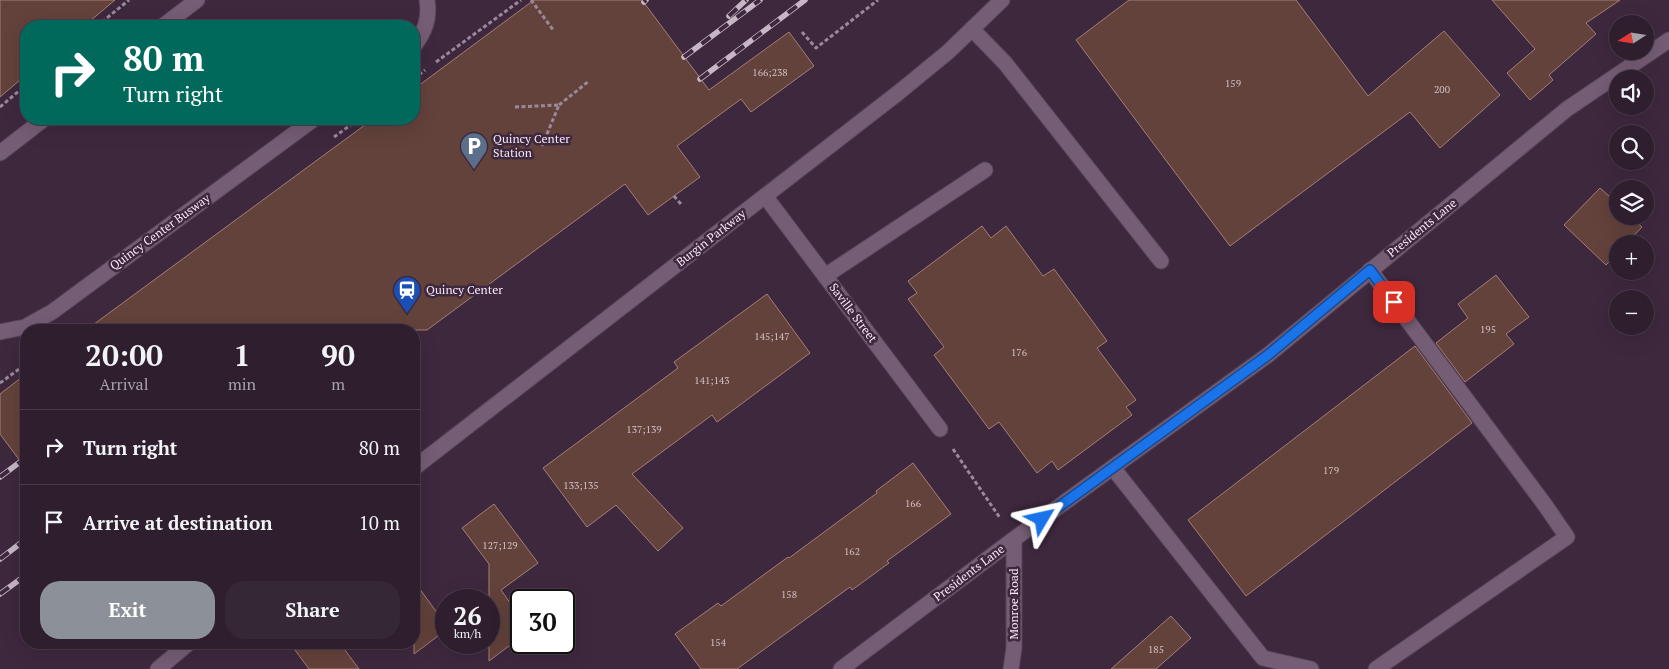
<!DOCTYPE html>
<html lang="en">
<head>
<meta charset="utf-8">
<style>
	body { margin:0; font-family:"PT Serif",serif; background:#362736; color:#f1f3f6; height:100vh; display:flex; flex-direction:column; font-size:19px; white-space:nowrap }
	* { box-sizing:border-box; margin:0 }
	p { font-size:16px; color:#a7a2aa }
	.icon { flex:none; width:28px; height:28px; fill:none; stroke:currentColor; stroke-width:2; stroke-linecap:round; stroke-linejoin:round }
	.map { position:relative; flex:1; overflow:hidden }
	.side { position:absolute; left:20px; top:324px; width:400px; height:325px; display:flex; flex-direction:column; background:#2e1e2e; border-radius:20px; box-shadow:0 5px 20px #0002,0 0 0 1px #493c4a }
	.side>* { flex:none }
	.guide { position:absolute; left:20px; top:20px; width:400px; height:105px; border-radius:20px; box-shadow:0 5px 20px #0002,0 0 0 1px #493c4a; background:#00695c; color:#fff; overflow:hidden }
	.needle { width:32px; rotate:258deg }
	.tools { position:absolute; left:1609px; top:15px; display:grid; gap:10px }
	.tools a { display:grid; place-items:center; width:45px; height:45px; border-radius:50%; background:#2e1e2e; box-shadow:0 5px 20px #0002,0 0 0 1px #493c4a; font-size:25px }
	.speed { position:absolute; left:435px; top:589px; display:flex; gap:10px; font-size:25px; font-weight:700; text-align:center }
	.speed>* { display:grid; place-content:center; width:65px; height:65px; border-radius:50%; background:#2e1e2e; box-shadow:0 5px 20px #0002,0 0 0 1px #493c4a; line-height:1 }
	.speed small { font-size:12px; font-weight:400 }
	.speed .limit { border:2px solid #111; border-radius:8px; background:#fff; color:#111 }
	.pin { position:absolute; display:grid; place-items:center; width:42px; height:42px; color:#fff; margin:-21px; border-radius:10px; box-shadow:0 2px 8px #0006 }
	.me { position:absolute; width:55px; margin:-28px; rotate:54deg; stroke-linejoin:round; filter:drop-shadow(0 0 4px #0008) }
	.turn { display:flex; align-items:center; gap:18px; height:105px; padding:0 20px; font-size:22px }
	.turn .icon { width:65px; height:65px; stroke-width:2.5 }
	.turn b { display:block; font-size:35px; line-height:42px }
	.eta { display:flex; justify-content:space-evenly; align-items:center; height:85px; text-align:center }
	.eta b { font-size:30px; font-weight:800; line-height:35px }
	.button { display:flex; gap:10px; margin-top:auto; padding:10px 20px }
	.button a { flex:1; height:58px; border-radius:20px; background:#8c9099; color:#fff; font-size:20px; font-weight:800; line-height:58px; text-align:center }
	.button a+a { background:#362736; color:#f1f3f6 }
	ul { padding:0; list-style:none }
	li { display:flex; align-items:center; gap:15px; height:75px; padding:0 20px; border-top:1px solid #493c4a }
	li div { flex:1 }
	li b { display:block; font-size:19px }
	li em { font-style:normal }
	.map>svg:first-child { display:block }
</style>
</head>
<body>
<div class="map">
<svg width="1669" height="669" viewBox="0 0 1669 669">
	<rect width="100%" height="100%" fill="#3e283e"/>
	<path fill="#63423b" stroke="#a47f77" d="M 0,0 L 115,0 L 84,26 L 26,26 L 26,75 L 0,97 Z
		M 534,0 L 642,0 L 709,90 L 789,32 L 814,66 L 751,112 L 741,99 L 677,146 L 700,177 L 648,215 L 625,184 L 427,330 L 86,330 L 373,119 L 414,119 L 414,89 Z
		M 1129,0 L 1296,0 L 1368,96 L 1444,31 L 1500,95 L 1440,148 L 1410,112 L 1230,246 L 1076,40 Z
		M 1492,0 L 1620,0 L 1586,23 L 1596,34 L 1549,75 L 1553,80 L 1530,100 L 1507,73 L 1535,49 Z
		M 1600,188 L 1618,204 L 1618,216 L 1630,216 L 1642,227 L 1626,244 L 1618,244 L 1618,253 L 1606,265 L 1564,225 Z
		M 982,226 L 991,238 L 1006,226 L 1043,276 L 1054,269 L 1107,341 L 1097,348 L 1136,400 L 1126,407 L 1132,415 L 1058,470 L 1052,461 L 1037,473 L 999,422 L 989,429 L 934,355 L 944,347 L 908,299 L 917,293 L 908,281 Z
		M 1496,275 L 1529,317 L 1506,334 L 1514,344 L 1465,382 L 1436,343 L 1468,318 L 1458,304 Z
		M 767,294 L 810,353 L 717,422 L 712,415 L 632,474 L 683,528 L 658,551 L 616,505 L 587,527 L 543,468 L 678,368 L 674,362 Z
		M 1415,346 L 1472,423 L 1246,596 L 1188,520 Z
		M 26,374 L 26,469 L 0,434 L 0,394 Z
		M 913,463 L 951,514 L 887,561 L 889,563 L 852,590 L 850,587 L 737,669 L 701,669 L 675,634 L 718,603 L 721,606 L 788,557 L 789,558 L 877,493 L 876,491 Z
		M 494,504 L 538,563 L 501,590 L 521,618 L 521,637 L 489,661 L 489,564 L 462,528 Z
		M 414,581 L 446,625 L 446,630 L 414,654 Z
		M 1171,616 L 1191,638 L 1156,669 L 1111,669 Z
		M 289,642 L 339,642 L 359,669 L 309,669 Z"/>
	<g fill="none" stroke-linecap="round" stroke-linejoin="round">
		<g stroke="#574457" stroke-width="17">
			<path id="lane" d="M 163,26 L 197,0
				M 972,29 L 1005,63 L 1161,261
				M 414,46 C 425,31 430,19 427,0
				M 0,153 L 44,119
				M 1370,270 L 1545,505 L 1567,537 L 1376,669
				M 825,276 L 985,170
				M 0,332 L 25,327 L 52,312 L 314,119
				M 1113,468 L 1263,658 L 1311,669"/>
		</g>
		<g stroke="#574457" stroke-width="17">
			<path id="street" d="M 765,196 L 940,429
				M 841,669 L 1014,539 L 1268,355 L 1567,109 L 1669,40
				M 1011,669 L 1014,648 L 1014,539"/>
		</g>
		<g stroke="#574457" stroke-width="17">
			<path id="secondary" d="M 414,468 L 898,93 L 948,52 L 1002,0
				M 158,669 L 190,642"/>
		</g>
		<path stroke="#9b899b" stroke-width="3" stroke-dasharray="4 2.5" stroke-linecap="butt" d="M 531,0 L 554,31
			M 97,26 L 129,0
			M 802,32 L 816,48 L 878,0
			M 436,62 L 521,0
			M 414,79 L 425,70
			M 559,105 L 589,81
			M 0,107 L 26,85
			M 515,107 L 559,105 L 542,146
			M 334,137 L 359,119
			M 674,196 L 681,204
			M 0,383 L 26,364
			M 953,449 L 1000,518"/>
		<use href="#lane" stroke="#755d75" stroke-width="15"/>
		<use href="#street" stroke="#755d75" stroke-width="15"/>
		<use href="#secondary" stroke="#755d75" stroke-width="15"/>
		<g stroke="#c7b6c6" stroke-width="5.5">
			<path id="rail" d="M 644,2 L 646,0
				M 729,16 L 746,0
				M 684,57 L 760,0
				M 700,79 L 805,0
				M 0,477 L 20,462
				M 0,559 L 26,539
				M 0,594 L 26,575"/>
		</g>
		<use href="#rail" stroke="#3e283e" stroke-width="4" stroke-dasharray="11" stroke-linecap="butt"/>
	</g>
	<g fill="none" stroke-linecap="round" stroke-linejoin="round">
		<g stroke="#114b97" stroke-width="12">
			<path id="route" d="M 1042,519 L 1268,355 L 1370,270 L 1394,302"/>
		</g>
		<use href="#route" stroke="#1a73e8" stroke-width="9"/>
	</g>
	<defs>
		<g id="parking-pin" transform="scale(1.4375)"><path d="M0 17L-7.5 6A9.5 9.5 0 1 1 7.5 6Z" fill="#5c6f8a" stroke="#3e283e"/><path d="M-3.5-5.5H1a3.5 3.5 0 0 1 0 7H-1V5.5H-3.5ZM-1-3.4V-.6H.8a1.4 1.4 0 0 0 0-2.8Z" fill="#fff"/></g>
		<g id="station-pin" transform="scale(1.4375)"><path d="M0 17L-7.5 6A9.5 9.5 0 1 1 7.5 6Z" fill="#1a4fb4" stroke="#3e283e"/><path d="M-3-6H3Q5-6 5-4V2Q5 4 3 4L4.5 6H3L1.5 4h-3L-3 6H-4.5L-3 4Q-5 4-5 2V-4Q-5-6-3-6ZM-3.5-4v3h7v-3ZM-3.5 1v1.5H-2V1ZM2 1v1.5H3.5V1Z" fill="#fff"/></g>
	</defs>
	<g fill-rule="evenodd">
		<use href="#parking-pin" x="474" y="146"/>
		<use href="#station-pin" x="407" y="290"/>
	</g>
	<g text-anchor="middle" stroke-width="5" stroke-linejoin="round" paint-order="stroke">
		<g font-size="10" fill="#d1bec6">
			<text x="770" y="76">166;238</text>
			<text x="1233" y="87">159</text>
			<text x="1442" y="93">200</text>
			<text x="1488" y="333">195</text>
			<text x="772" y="340">145;147</text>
			<text x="1019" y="356">176</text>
			<text x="712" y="384">141;143</text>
			<text x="644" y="433">137;139</text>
			<text x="1331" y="474">179</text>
			<text x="581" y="489">133;135</text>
			<text x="913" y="507">166</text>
			<text x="500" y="549">127;129</text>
			<text x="852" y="555">162</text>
			<text x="789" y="598">158</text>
			<text x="718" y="646">154</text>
			<text x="1156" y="653">185</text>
		</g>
		<g font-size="12" fill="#f6e7f5" stroke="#3e283e" text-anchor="start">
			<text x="493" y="143">Quincy Center<tspan x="493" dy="14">Station</tspan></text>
			<text x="426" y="294">Quincy Center</text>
		</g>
		<g font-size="12" fill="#f6e7f5" stroke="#3e283e">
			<text transform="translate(1422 228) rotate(-39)" y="4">Presidents Lane</text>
			<text transform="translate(160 232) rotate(-36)" y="4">Quincy Center Busway</text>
			<text transform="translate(711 238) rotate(-38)" y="4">Burgin Parkway</text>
			<text transform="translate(853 313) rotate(53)" y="4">Saville Street</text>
			<text transform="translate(969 573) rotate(-37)" y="4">Presidents Lane</text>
			<text transform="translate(1014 604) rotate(-90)" y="4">Monroe Road</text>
		</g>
	</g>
</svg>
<div class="tools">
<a><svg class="needle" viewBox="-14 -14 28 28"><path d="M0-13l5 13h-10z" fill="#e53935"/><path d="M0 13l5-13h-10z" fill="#a7a2aa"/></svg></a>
<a><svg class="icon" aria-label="sound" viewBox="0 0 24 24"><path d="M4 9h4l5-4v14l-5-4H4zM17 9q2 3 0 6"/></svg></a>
<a><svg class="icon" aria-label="search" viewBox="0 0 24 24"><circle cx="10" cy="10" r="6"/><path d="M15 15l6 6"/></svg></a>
<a><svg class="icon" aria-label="layers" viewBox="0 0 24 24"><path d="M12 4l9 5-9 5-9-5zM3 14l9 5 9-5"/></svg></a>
<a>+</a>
<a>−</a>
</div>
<div class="speed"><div>26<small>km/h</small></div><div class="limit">30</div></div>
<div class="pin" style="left:1394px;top:302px;background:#d93025"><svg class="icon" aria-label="arrive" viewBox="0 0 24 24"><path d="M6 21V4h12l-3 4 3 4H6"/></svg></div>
<svg class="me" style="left:1042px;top:519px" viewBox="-20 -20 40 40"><path d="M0-17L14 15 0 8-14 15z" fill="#1a73e8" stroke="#fff" stroke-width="4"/></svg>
<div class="guide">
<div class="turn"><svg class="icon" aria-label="right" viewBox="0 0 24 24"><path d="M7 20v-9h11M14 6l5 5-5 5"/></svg><div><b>80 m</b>Turn right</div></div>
</div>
<section class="side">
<div class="eta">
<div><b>20:00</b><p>Arrival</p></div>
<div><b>1</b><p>min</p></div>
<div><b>90</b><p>m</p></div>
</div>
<ul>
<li><svg class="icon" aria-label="right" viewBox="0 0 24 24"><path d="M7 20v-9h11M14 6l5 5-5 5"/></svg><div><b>Turn right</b></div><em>80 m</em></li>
<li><svg class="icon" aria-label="arrive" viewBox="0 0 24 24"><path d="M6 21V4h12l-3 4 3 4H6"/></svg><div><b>Arrive at destination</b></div><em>10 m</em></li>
</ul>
<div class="button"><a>Exit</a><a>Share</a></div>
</section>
</div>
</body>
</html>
